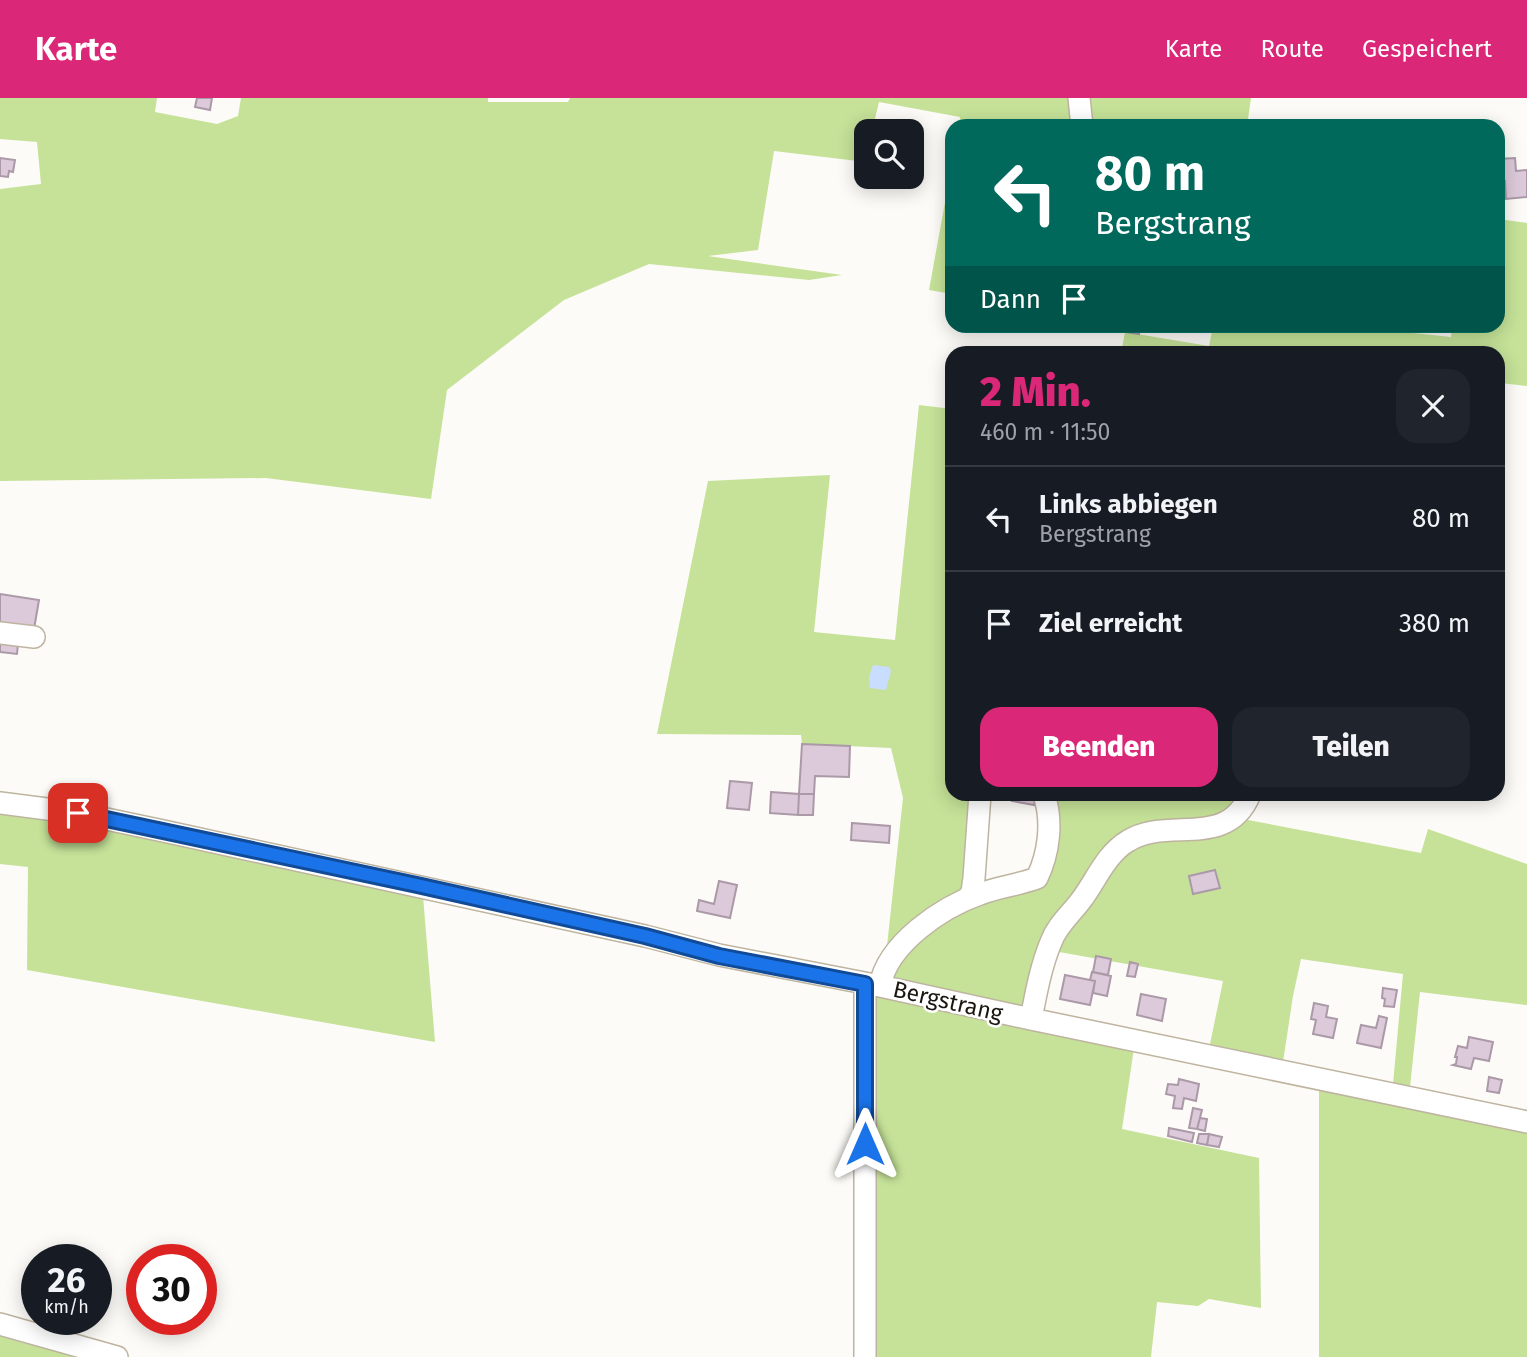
<!DOCTYPE html>
<html lang="de">
<head>
<meta charset="utf-8">
<style>
	body { margin:0; font-family:"Fira Sans",sans-serif; background:#20242c; color:#f1f3f6; height:100vh; display:flex; flex-direction:column; font-size:26px; white-space:nowrap }
	* { box-sizing:border-box; margin:0 }
	p { font-size:23px; color:#9ea1a6 }
	.icon { flex:none; width:38px; height:38px; fill:none; stroke:currentColor; stroke-width:2; stroke-linecap:round; stroke-linejoin:round }
	.map { position:relative; flex:1; overflow:hidden }
	.drawer { position:absolute; left:945px; top:248px; width:560px; height:455px; display:flex; flex-direction:column; background:#171b24; border-radius:21px; box-shadow:0 4px 18px #0003 }
	.drawer>* { flex:none }
	.top-card { position:absolute; left:945px; top:21px; width:560px; height:214px; border-radius:21px; box-shadow:0 4px 18px #0003; background:#00695c; color:#fff; overflow:hidden }
	.fabs { position:absolute; left:854px; top:21px; display:grid; gap:14px }
	.fabs a { display:grid; place-items:center; width:70px; height:70px; border-radius:14px; background:#171b24; box-shadow:0 4px 18px #0003; font-size:35px }
	.speed { position:absolute; left:21px; top:1146px; display:flex; gap:14px; font-size:35px; font-weight:700; text-align:center }
	.speed>* { display:grid; place-content:center; width:91px; height:91px; border-radius:50%; background:#171b24; box-shadow:0 4px 18px #0003; line-height:1 }
	.speed small { font-size:18px; font-weight:400 }
	.speed .limit { border:10px solid #d22; background:#fff; color:#111 }
	.pin { position:absolute; display:grid; place-items:center; width:60px; height:60px; color:#fff; margin:-30px; border-radius:14px; box-shadow:0 4px 10px #0006 }
	.me { position:absolute; width:77px; margin:-38px; rotate:0deg; stroke-linejoin:round; filter:drop-shadow(0 0 5px #0008) }
	.turn { display:flex; align-items:center; gap:24px; height:147px; padding:0 35px; font-size:32px }
	.turn .icon { width:91px; height:91px; stroke-width:2.5 }
	.turn b { display:block; font-size:49px; line-height:60px }
	.then { display:flex; align-items:center; height:66px; padding:0 35px; background:#0003; gap:14px; font-size:26px }
	.round { display:grid; place-items:center; flex:none; width:74px; height:74px; border-radius:21px; background:#20242c }
	.overview { display:flex; align-items:center; justify-content:space-between; height:119px; padding:0 35px }
	h1 { font-size:42px; font-weight:800; line-height:52px; color:#db2777 }
	.cta { display:flex; gap:14px; margin-top:auto; padding:14px 35px }
	.cta a { flex:1; height:80px; border-radius:21px; background:#db2777; color:#fff; font-size:28px; font-weight:800; line-height:80px; text-align:center }
	.cta a+a { background:#20242c; color:#f1f3f6 }
	ul { padding:0; list-style:none }
	li { display:flex; align-items:center; gap:21px; height:105px; padding:0 35px; border-top:2px solid #363941 }
	li div { flex:1 }
	li b { display:block; font-size:26px }
	li em { font-style:normal }
	header { display:flex; align-items:center; gap:42px; box-sizing:border-box; height:98px; padding:0 35px; background:#db2777; color:#fff }
	header strong { font-size:33px }
	nav { display:flex; gap:38px; margin-inline-start:auto; font-size:24px }
	.map>svg:first-child { display:block }
</style>
</head>
<body>
<header>
<strong>Karte</strong>
<nav><a>Karte</a><a>Route</a><a>Gespeichert</a></nav>
</header>
<div class="map">
<svg width="1527" height="1259" viewBox="0 0 1527 1259">
	<rect width="100%" height="100%" fill="#fdfbf7"/>
	<path fill="#c5e298" d="M 0,0 L 157,0 L 155,14 L 217,26 L 238,18 L 241,0 L 488,0 L 488,4 L 568,4 L 570,0 L 1075,0 L 1078,28 L 959,28 L 960,19 L 879,4 L 872,33 L 866,33 L 866,64 L 774,53 L 758,152 L 708,158 L 842,177 L 809,182 L 649,166 L 564,202 L 447,292 L 431,401 L 266,380 L 0,383 L 0,91 L 41,86 L 37,44 L 0,41 Z
		M 1083,0 L 1251,0 L 1247,28 L 1086,28 Z
		M 952,66 L 952,196 L 929,192 Z
		M 1498,121 L 1527,125 L 1527,288 L 1501,285 L 1498,306 L 1498,256 L 1121,255 L 1125,234 L 1209,248 L 1213,228 L 1347,228 L 1451,239 L 1452,228 L 1498,228 Z
		M 919,307 L 952,311 L 952,644 L 948,678 L 952,679 L 952,696 L 973,697 L 972,801 L 1042,781 L 1050,759 L 1059,697 L 1246,697 L 1232,719 L 1421,755 L 1428,731 L 1527,766 L 1527,907 L 1420,894 L 1410,989 L 1393,986 L 1403,876 L 1301,861 L 1293,898 L 1283,964 L 1210,946 L 1223,883 L 1042,851 L 1024,905 L 1016,910 L 883,885 L 903,700 L 891,650 L 802,646 L 801,637 L 657,636 L 708,383 L 830,377 L 814,534 L 895,542 Z
		M 0,715 L 82,724 L 423,798 L 435,944 L 27,872 L 28,769 L 0,766 Z
		M 873,896 L 1134,950 L 1122,1031 L 1259,1060 L 1261,1210 L 1209,1201 L 1198,1208 L 1157,1204 L 1151,1259 L 875,1259 Z
		M 1319,986 L 1527,1029 L 1527,1259 L 1319,1259 Z
		M 0,1236 L 79,1259 L 0,1259 Z"/>
	<path fill="#c9ddff" d="M 873,567 L 889,569 L 891,573 L 886,592 L 870,590 L 869,579 Z"/>
	<path fill="#dcc9d9" stroke="#ab99a8" stroke-width="2" d="M 197,0 L 212,0 L 210,12 L 195,9 Z
		M 0,60 L 15,62 L 13,74 L 9,73 L 8,79 L 0,78 Z
		M 1515,60 L 1516,73 L 1527,72 L 1527,99 L 1506,101 L 1505,83 L 1498,83 L 1498,61 Z
		M 1127,228 L 1140,228 L 1139,236 L 1126,234 Z
		M 0,496 L 39,502 L 34,531 L 0,526 Z
		M 0,544 L 18,546 L 17,556 L 0,554 Z
		M 802,646 L 850,648 L 849,679 L 815,678 L 814,696 L 799,696 Z
		M 730,683 L 752,685 L 749,712 L 727,710 Z
		M 771,694 L 799,696 L 798,717 L 770,715 Z
		M 799,696 L 814,696 L 813,717 L 798,717 Z
		M 1014,696 L 1036,696 L 1034,707 L 1012,703 Z
		M 852,725 L 890,728 L 889,745 L 851,742 Z
		M 1215,772 L 1220,790 L 1193,796 L 1189,778 Z
		M 719,783 L 737,787 L 730,820 L 697,813 L 699,802 L 714,806 Z
		M 1096,858 L 1111,861 L 1108,877 L 1093,874 Z
		M 1130,864 L 1138,866 L 1135,879 L 1127,878 Z
		M 1092,874 L 1111,878 L 1107,898 L 1093,895 L 1095,883 L 1090,882 Z
		M 1065,877 L 1095,883 L 1090,907 L 1060,901 Z
		M 1383,890 L 1397,892 L 1394,909 L 1384,908 L 1385,901 L 1382,900 Z
		M 1141,896 L 1166,901 L 1162,923 L 1137,917 Z
		M 1314,905 L 1328,908 L 1326,919 L 1337,921 L 1333,940 L 1313,936 L 1316,922 L 1311,921 Z
		M 1379,918 L 1387,920 L 1381,950 L 1357,945 L 1361,927 L 1376,930 Z
		M 1469,939 L 1493,944 L 1489,963 L 1474,960 L 1471,971 L 1453,967 L 1456,966 L 1457,959 L 1455,959 L 1458,948 L 1467,950 Z
		M 1489,979 L 1502,982 L 1499,995 L 1487,993 Z
		M 1179,981 L 1199,986 L 1196,1003 L 1184,1000 L 1182,1011 L 1173,1010 L 1175,998 L 1166,996 L 1168,986 L 1178,987 Z
		M 1193,1010 L 1202,1012 L 1197,1031 L 1189,1030 Z
		M 1200,1020 L 1207,1021 L 1205,1033 L 1197,1031 Z
		M 1169,1030 L 1194,1035 L 1192,1044 L 1168,1038 Z
		M 1199,1036 L 1209,1036 L 1207,1047 L 1197,1045 Z
		M 1209,1036 L 1222,1039 L 1219,1049 L 1207,1047 Z"/>
	<g fill="none" stroke-linecap="round" stroke-linejoin="round">
		<g stroke="#beb4a0" stroke-width="24">
			<path id="minor" d="M 1079,0 L 1082,28
				M 0,535 L 34,539
				M 0,705 L 78,715 L 168,734 L 645,838 L 719,857 L 880,888 L 1031,921 L 1527,1024
				M 967,801 L 972,794 L 974,780 L 980,696
				M 865,886 L 865,1259
				M 880,888 C 887,846 942,809 980,796 C 998,789 1018,787 1037,780 C 1049,755 1053,724 1044,696
				M 1031,921 C 1036,895 1041,868 1051,844 C 1057,827 1072,815 1082,801 C 1096,782 1107,755 1128,743 C 1168,718 1227,752 1250,696
				M 0,1226 L 117,1259"/>
		</g>
		<use href="#minor" stroke="#fff" stroke-width="21"/>
	</g>
	<g fill="none" stroke-linecap="round" stroke-linejoin="round">
		<g stroke="#114b97" stroke-width="18">
			<path id="route" d="M 78,715 L 417,787 L 645,838 L 719,858 L 865,886 L 865,1046"/>
		</g>
		<use href="#route" stroke="#1a73e8" stroke-width="12"/>
	</g>
	<g text-anchor="middle" stroke-width="5" stroke-linejoin="round" paint-order="stroke">
		<g font-size="23" fill="#1b1710" stroke="#fff">
			<text transform="translate(948 903) rotate(13)" y="8">Bergstrang</text>
		</g>
	</g>
</svg>
<div class="fabs">
<a><svg class="icon" aria-label="search" viewBox="0 0 24 24"><circle cx="10" cy="10" r="6"/><path d="M15 15l6 6"/></svg></a>
</div>
<div class="speed"><div>26<small>km/h</small></div><div class="limit">30</div></div>
<div class="pin" style="left:78px;top:715px;background:#d93025"><svg class="icon" aria-label="arrive" viewBox="0 0 24 24"><path d="M6 21V4h12l-3 4 3 4H6"/></svg></div>
<svg class="me" style="left:865px;top:1046px" viewBox="-20 -20 40 40"><path d="M0-17L14 15 0 8-14 15z" fill="#1a73e8" stroke="#fff" stroke-width="4"/></svg>
<div class="top-card">
<div class="turn"><svg class="icon" aria-label="left" viewBox="0 0 24 24"><path d="M17 20v-9H6M10 6l-5 5 5 5"/></svg><div><b>80 m</b>Bergstrang</div></div>
<div class="then">Dann<svg class="icon" aria-label="arrive" viewBox="0 0 24 24"><path d="M6 21V4h12l-3 4 3 4H6"/></svg></div>
</div>
<section class="drawer">
<div class="overview"><div><h1>2 Min.</h1><p>460 m · 11:50</p></div><a class="round"><svg class="icon" aria-label="close" viewBox="0 0 24 24"><path d="M6 6l12 12M18 6L6 18"/></svg></a></div>
<ul>
<li><svg class="icon" aria-label="left" viewBox="0 0 24 24"><path d="M17 20v-9H6M10 6l-5 5 5 5"/></svg><div><b>Links abbiegen</b><p>Bergstrang</p></div><em>80 m</em></li>
<li><svg class="icon" aria-label="arrive" viewBox="0 0 24 24"><path d="M6 21V4h12l-3 4 3 4H6"/></svg><div><b>Ziel erreicht</b></div><em>380 m</em></li>
</ul>
<div class="cta"><a>Beenden</a><a>Teilen</a></div>
</section>
</div>
</body>
</html>
